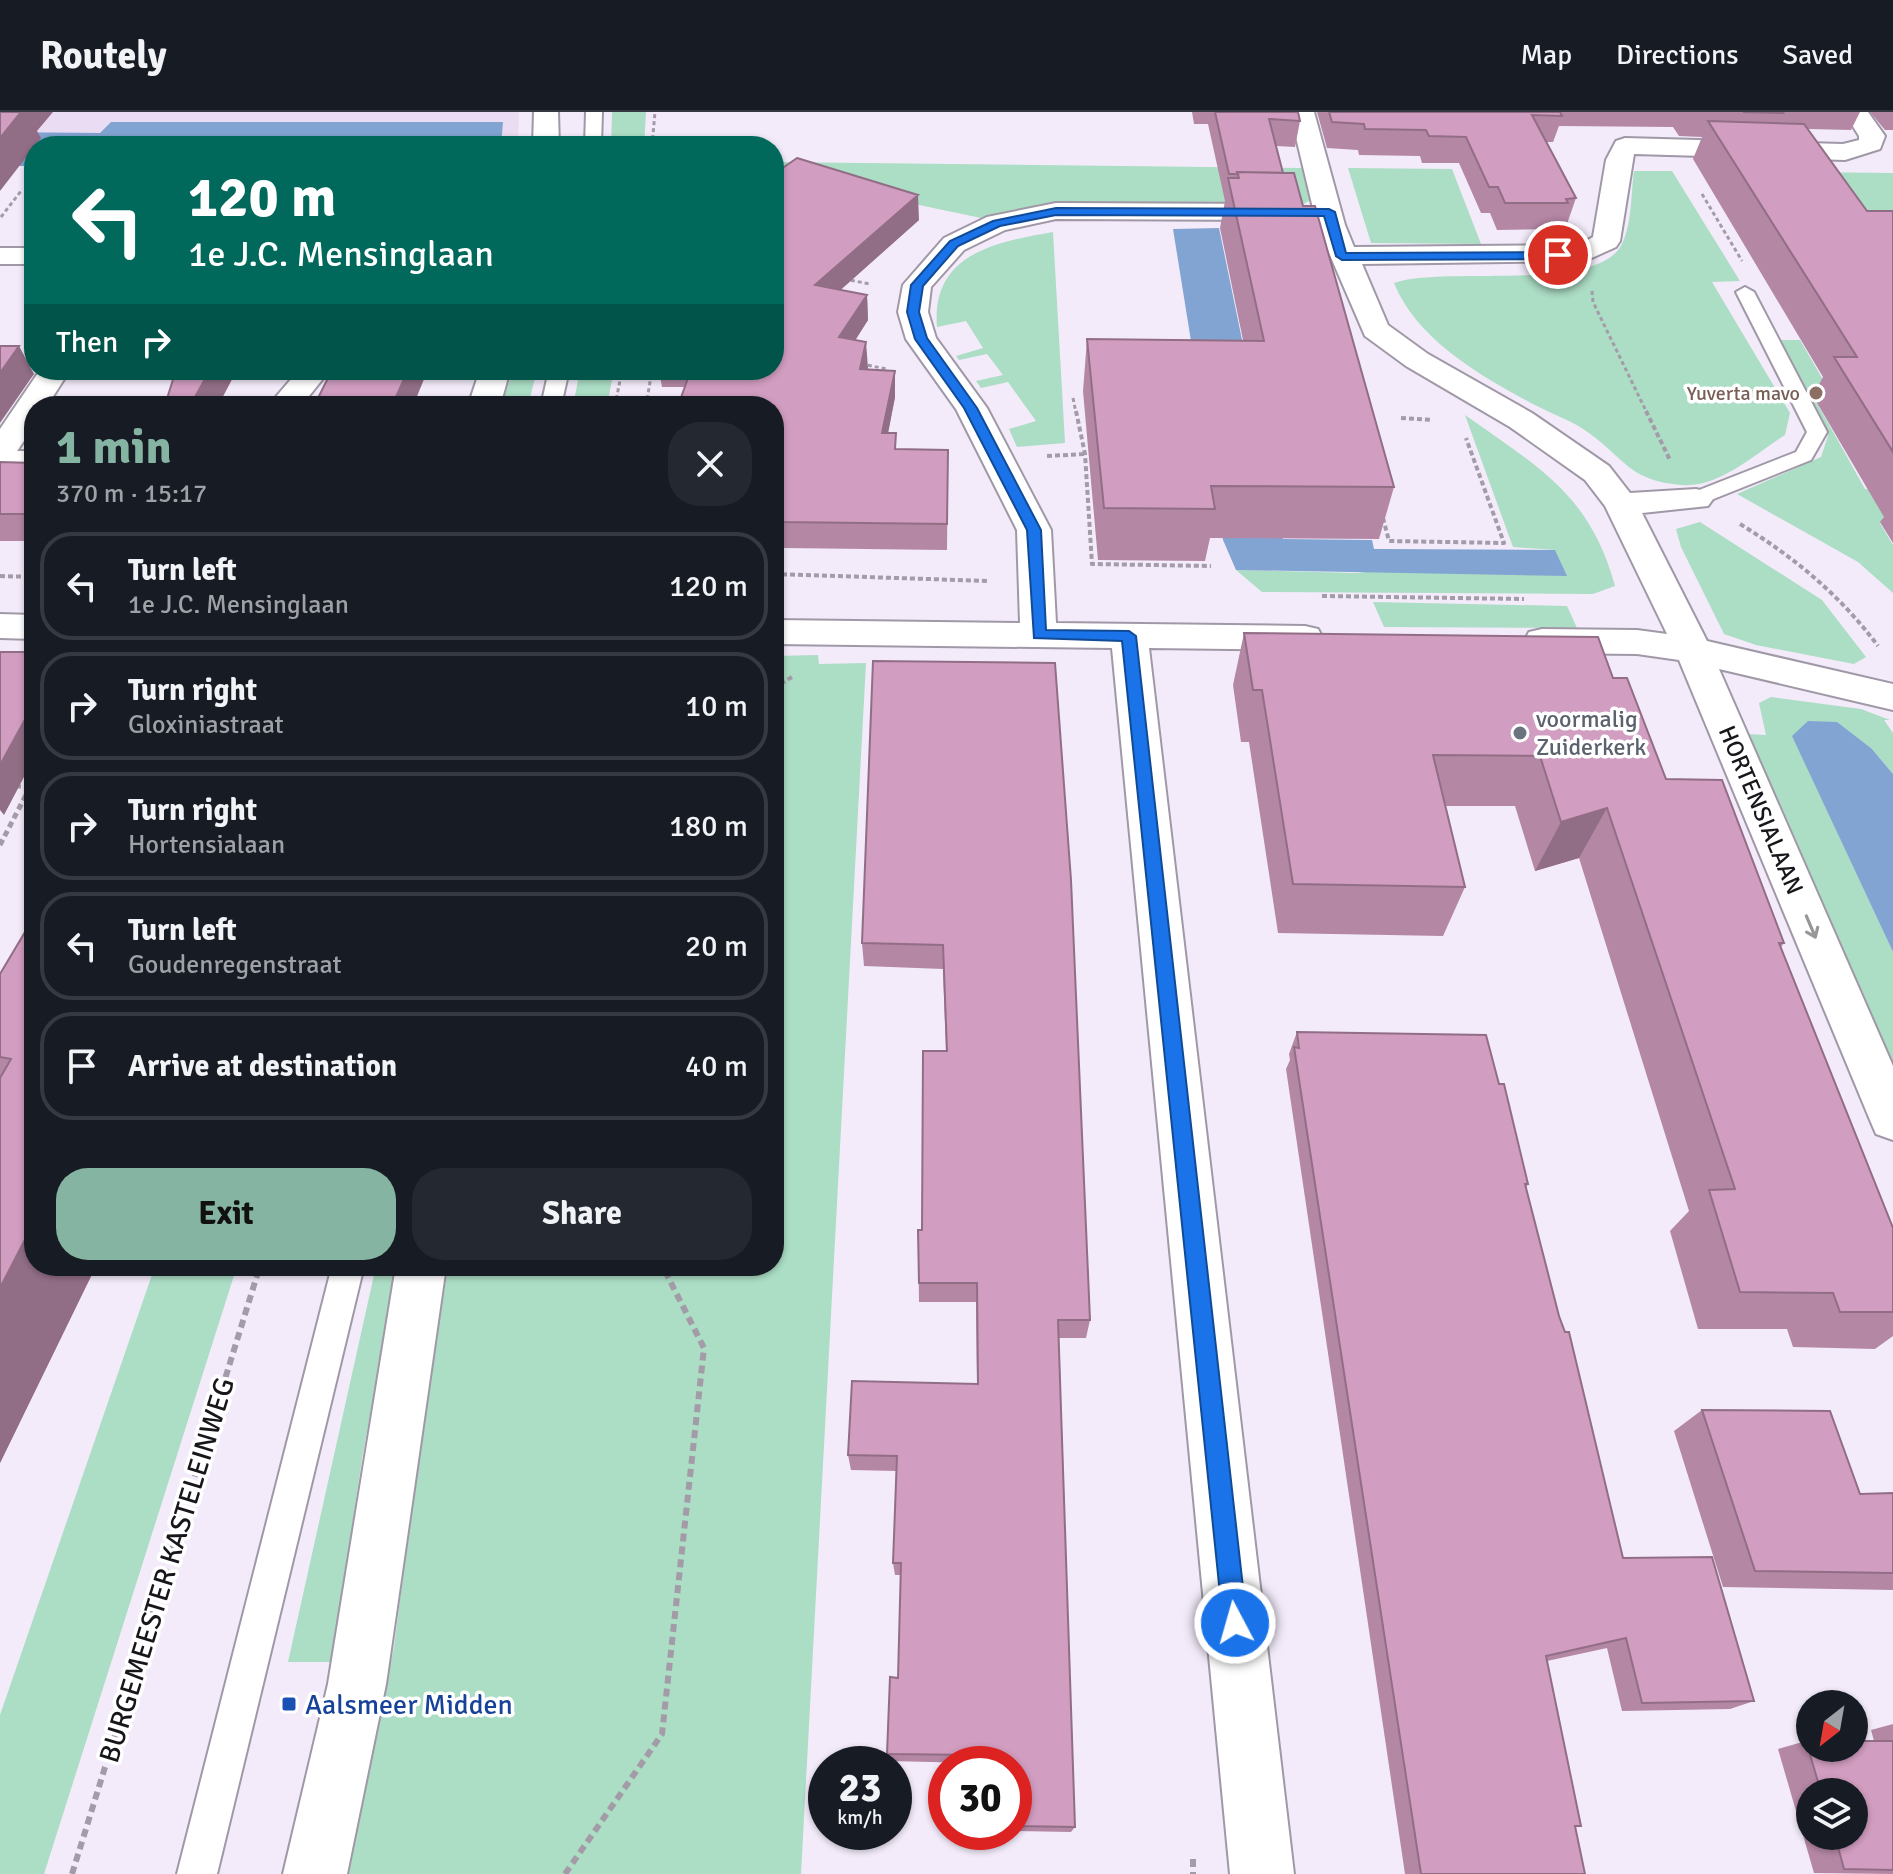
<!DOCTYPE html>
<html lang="en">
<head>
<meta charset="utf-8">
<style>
	body { margin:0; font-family:Signika,sans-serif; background:#242831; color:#f1f3f6; height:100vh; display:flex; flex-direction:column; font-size:30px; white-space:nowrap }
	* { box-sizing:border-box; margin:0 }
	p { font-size:26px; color:#9ea1a6 }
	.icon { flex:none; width:44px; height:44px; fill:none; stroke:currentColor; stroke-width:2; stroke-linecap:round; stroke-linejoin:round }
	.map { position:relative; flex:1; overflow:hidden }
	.sheet { position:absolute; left:24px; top:284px; width:760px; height:880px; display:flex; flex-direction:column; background:#171b24; border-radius:32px; box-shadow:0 2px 6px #0004 }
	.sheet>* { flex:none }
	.banner { position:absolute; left:24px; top:24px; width:760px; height:244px; border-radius:32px; box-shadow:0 2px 6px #0004; background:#00695c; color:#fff; overflow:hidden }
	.needle { width:52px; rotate:211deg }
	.controls { position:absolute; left:1796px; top:1578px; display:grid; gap:16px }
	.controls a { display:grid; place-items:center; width:72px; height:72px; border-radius:50%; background:#171b24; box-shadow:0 2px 6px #0004; font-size:40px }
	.speed { position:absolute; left:808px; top:1634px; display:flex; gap:16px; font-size:40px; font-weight:700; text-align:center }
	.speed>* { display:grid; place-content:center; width:104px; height:104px; border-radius:50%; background:#171b24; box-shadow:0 2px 6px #0004; line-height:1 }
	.speed small { font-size:20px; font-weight:400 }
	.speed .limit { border:12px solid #d22; background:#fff; color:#111 }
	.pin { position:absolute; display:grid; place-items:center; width:68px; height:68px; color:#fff; margin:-34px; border:4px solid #fff; border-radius:50%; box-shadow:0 2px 8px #0007 }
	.me { position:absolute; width:88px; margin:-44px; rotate:354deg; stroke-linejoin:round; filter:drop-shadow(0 0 6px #0008) }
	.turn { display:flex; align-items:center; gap:28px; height:168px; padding:0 32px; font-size:36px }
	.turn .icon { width:104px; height:104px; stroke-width:2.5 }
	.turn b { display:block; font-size:56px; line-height:68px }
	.then { display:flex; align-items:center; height:76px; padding:0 32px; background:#0003; gap:16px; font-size:30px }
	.round { display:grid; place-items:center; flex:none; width:84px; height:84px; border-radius:32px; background:#242831 }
	.overview { display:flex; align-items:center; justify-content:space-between; height:136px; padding:0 32px }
	h1 { font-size:48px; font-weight:700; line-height:60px; color:#86b4a2 }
	.primary-button { display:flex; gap:16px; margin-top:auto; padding:16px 32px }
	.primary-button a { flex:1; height:92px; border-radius:32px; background:#86b4a2; color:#111; font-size:32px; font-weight:700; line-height:92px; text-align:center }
	.primary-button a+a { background:#242831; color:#f1f3f6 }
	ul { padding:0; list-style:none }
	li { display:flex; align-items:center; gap:24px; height:108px; margin:0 16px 12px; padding:0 16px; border:4px solid #363941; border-radius:32px }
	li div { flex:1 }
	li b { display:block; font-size:30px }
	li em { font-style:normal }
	header { display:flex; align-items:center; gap:48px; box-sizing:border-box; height:112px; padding:0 40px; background:#171b24; border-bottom:2px solid #363941 }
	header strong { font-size:38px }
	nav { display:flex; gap:44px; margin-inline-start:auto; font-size:28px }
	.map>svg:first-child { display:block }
</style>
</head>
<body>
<header>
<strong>Routely</strong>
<nav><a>Map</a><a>Directions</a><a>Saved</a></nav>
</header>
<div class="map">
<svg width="1893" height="1762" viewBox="0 0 1893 1762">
	<rect width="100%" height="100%" fill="#f3ebfa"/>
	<path fill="#eaddf3" d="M 0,0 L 519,0 L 518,34 L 34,34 Z"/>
	<path fill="#acddc5" d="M 612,0 L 646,0 L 644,34 L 611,34 Z
		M 774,50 L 1303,56 L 1310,88 L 1304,92 L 1065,92 L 981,106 L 900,89 L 774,73 Z
		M 1348,56 L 1452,57 L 1481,132 L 1371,131 Z
		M 1634,59 L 1672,59 L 1740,169 L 1712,170 L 1790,301 L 1785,323 C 1755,342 1719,376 1682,373 C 1630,369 1626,348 1589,321 C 1573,309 1552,302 1535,293 C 1482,265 1417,228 1394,171 C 1442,153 1598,182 1622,132 C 1632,112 1631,80 1634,59 Z
		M 1805,60 L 1893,61 L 1893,138 Z
		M 1053,120 L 1065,331 L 1017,335 L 1009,317 L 1036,309 L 1008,270 L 981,276 L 976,269 L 1003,263 L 987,242 L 959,248 L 956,244 L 983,236 L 966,209 L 937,215 C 931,141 997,130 1053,120 Z
		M 1775,228 L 1800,228 L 1833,285 L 1813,284 L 1865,377 L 1891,379 L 1893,410 L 1880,411 L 1893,433 L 1893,481 L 1858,450 L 1737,382 L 1821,345 L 1828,324 Z
		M 513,258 L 537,258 L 528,294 L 501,294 Z
		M 580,258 L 614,258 L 607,294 L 573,294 Z
		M 1465,303 C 1538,355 1590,382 1615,474 L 1593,482 L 1262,480 L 1236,458 L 1357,461 L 1555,438 L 1513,435 Z
		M 1700,410 L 1822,488 L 1866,545 L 1854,552 L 1756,533 L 1724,522 L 1681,435 L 1676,417 Z
		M 1373,490 L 1567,494 L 1577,516 L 1384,515 Z
		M 818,543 L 819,552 L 866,551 L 801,1762 L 347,1762 L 394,1535 L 420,1329 L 448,1154 L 774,1154 L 774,544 Z
		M 1771,585 L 1861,597 L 1890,608 L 1884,608 L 1893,621 L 1893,662 L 1872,637 L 1793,625 L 1893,840 L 1893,961 L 1746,622 L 1766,623 L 1759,591 Z
		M 155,1154 L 237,1154 L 44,1762 L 0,1762 L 0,1603 Z
		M 376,1154 L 397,1154 L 362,1347 L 332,1550 L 288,1550 Z"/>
	<path fill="#82a4d2" d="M 111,10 L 503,10 L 501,34 L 34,34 L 34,54 L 0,54 L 0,20 L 100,21 Z
		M 1219,116 L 1283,427 L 1372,428 L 1374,437 L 1382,437 L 1555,438 L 1567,464 L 1236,458 L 1223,428 L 1173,117 Z
		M 1808,609 L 1837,610 L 1872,637 L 1893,662 L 1893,840 L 1792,624 Z"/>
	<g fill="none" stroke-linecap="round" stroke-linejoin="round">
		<g stroke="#a098a6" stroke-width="4">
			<path id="lane" d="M 586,0 L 602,0 L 601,34 L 585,34 Z
				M 1745,175 L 1754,180 L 1827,320 L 1811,348 L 1696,394 L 1689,392 L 1685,387 L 1689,382 L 1796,340 L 1807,320 L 1736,180 Z
				M 549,258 L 569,258 L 561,294 L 541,294 Z
				M 0,339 L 34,339 L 34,351 L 0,351 Z
				M 332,1154 L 364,1154 L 217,1762 L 177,1762 Z"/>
		</g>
		<g stroke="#a098a6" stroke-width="4">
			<path id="street" d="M 534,0 L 558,0 L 559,34 L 533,34 Z
				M 1290,0 L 1314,0 L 1345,113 L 1354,135 L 1579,133 L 1593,125 L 1606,48 L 1616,29 L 1625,26 L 1843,32 L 1859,28 L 1859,24 L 1844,0 L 1868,0 L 1885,24 L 1880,37 L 1845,48 L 1634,42 L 1620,129 L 1616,135 L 1585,149 L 1362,152 L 1388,213 L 1428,242 L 1532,301 L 1609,354 L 1630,381 L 1696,377 L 1708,380 L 1713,387 L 1708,394 L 1642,401 L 1707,529 L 1893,572 L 1893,598 L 1719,557 L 1893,954 L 1893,1028 L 1876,1022 L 1870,1008 L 1679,548 L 1637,542 L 1542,541 L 1529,538 L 1524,529 L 1529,520 L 1542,517 L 1637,518 L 1667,522 L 1605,394 L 1585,368 L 1510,315 L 1406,254 L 1365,224 L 1317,113 Z
				M 1056,91 L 1283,92 L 1293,94 L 1297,100 L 1293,106 L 1283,108 L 1056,107 L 1005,118 L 964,138 L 931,175 L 928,200 L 936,226 L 987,296 L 1051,418 L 1056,511 L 1305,514 L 1318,517 L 1323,526 L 1318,535 L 1305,538 L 1149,536 L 1294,1762 L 1230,1762 L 1112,536 L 774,532 L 774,508 L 1020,511 L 1017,418 L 956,297 L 906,227 L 898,200 L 903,173 L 944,126 L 987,105 Z
				M 0,136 L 34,136 L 34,152 L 0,152 Z
				M 40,258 L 70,258 L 47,294 L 34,294 L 34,314 L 11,348 L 0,351 L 0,317 Z
				M 299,258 L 330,258 L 301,294 L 268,294 Z
				M 480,258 L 510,258 L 500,294 L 468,294 Z
				M 0,502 L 34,503 L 34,527 L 0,526 Z
				M 396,1154 L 446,1154 L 386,1572 L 347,1762 L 283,1762 L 328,1572 Z"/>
		</g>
		<path stroke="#a39ca8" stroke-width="3" stroke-dasharray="4 3" stroke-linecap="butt" d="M 652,34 L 655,0
			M 1702,82 L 1742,149
			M 1,105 L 21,79
			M 844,167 L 870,172
			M 1592,179 L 1593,190 L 1647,301
			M 29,233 L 34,219
			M 861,252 L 887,257
			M 1073,286 L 1076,301
			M 615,294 L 622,258
			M 646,294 L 652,258"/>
		<path stroke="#a39ca8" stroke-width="4" stroke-dasharray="5 3" stroke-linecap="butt" d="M 1076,299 L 1085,342 L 1092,452 L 1211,454
			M 1646,299 L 1670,348
			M 1401,306 L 1432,308
			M 1047,344 L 1085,342
			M 1383,406 L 1389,429 L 1504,431 L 1466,326
			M 1740,412 C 1794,445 1840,483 1878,534
			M 774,462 L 989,469
			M 0,464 L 34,465
			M 1322,484 L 1524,487
			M 774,576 L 792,565
			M 0,674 L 34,675
			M 27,681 L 30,675"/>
		<path stroke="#a39ca8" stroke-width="5" stroke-dasharray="6 4" stroke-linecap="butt" d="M 0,733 L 28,679
			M 662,1154 L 665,1159
			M 258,1159 L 260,1154"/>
		<path stroke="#a39ca8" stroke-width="6" stroke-dasharray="8 5" stroke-linecap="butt" d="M 1193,1747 L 1193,1762
			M 72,1762 L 259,1157
			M 565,1762 L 662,1622 L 704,1236 L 664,1157"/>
		<use href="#lane" fill="#fff" fill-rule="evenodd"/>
		<use href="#street" fill="#fff" fill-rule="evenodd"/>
	</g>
	<path fill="#b487a5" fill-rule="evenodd" d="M 1192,0 L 1298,0 L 1300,9 L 1295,35 L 1276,34 L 1283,61 L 1303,94 L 1394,375 L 1379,427 L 1210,426 L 1205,449 L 1098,448 L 1083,279 L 1087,227 L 1243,228 L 1220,116 L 1225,89 L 1208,12 L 1194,12 Z
		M 1317,0 L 1860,0 L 1851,18 L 1808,17 L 1867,99 L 1893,99 L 1893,431 L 1880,410 L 1884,405 L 1813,284 L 1823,265 L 1693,47 L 1702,25 L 1679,24 L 1673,15 L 1559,14 L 1553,30 L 1546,30 L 1576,86 L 1567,112 L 1560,113 L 1559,117 L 1497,118 L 1490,101 L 1481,101 L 1459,51 L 1422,51 L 1420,44 L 1359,43 L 1358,38 L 1327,36 Z
		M 1870,0 L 1893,0 L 1893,18 L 1885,18 Z
		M 774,62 L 919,108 L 840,178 L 867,183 L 868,208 L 855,228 L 868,256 L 867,258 L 895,285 L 888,321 L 896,337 L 948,338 L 947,438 L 784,436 L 782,425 L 774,425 L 774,294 L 680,294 L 679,291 L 685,275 L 662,275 L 659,258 L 774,258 Z
		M 0,350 L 34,351 L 34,429 L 0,429 Z
		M 1244,521 L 1613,566 L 1666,667 L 1784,831 L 1781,835 L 1893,1116 L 1893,1224 L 1875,1237 L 1793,1235 L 1787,1217 L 1698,1217 L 1670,1119 L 1689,1099 L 1579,746 L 1535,759 L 1515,694 L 1445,694 L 1465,775 L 1443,824 L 1278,821 L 1249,630 L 1241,630 L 1233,573 Z
		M 873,549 L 1090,1208 L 1086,1226 L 1059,1226 L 1075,1715 L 1071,1720 L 1015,1719 L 1014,1652 L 889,1649 L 887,1642 L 898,1566 L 901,1463 L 895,1463 L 893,1451 L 896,1359 L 851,1358 L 848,1343 L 977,1272 L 976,1190 L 919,1190 L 918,1118 L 922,1118 L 946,939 L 943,857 L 864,854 L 862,831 Z
		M 34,805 L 34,1154 L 96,1154 L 0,1351 L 0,862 Z
		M 1297,920 L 1499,972 L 1528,1072 L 1526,1076 L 1623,1446 L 1754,1589 L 1730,1597 L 1622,1599 L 1607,1536 L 1547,1549 L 1581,1714 L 1575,1715 L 1585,1762 L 1405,1762 L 1286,957 L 1290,948 L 1289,942 Z
		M 1702,1298 L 1860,1382 L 1893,1381 L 1893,1478 L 1723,1475 L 1674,1319 Z
		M 1893,1612 L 1893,1762 L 1814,1761 L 1778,1637 L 1806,1629 L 1874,1629 L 1871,1618 ZM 1810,1680 L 1854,1680 L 1854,1724 L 1810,1724 Z"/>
	<path fill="#926e86" d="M 21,0 L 53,0 L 37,19 L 41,26 L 0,79 L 0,26 Z
		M 918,83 L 919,108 L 817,199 L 815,173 Z
		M 867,183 L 868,208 L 841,251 L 839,225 Z
		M 866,230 L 868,256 L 861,283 L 860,257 Z
		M 19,234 L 34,262 L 0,311 L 0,261 Z
		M 210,258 L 237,258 L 218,294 L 190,294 Z
		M 408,258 L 426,258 L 427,260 L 413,294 L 392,294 Z
		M 895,259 L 895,285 L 883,347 L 882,321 Z
		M 34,591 L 34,646 L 4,703 L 0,698 L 0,653 Z
		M 1607,696 L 1579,746 L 1535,759 L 1561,710 Z
		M 34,1110 L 34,1154 L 96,1154 L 0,1351 L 0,1176 Z"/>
	<path fill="#d19dc0" stroke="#926e86" stroke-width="2" d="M 0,0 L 21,0 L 0,26 Z
		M 1215,0 L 1298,0 L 1300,9 L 1269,7 L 1283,61 L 1237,60 L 1238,62 L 1229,62 Z
		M 1329,0 L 1560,0 L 1562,4 L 1532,3 L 1576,86 L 1566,87 L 1568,91 L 1505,91 L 1498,75 L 1489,75 L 1466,25 L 1429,24 L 1426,18 L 1365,17 L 1364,12 L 1332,10 Z
		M 1743,0 L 1782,0 L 1783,1 Z
		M 1708,9 L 1804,12 L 1867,99 L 1893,99 L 1893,340 L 1834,245 L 1857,245 Z
		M 797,46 L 918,83 L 815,173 L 867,183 L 839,225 L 866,230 L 860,257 L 895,259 L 882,321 L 896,321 L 895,337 L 948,338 L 947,412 L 781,410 L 783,400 L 774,399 L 774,294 L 696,294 L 696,292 L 679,291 L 691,258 L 774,258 L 774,62 Z
		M 1237,60 L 1294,61 L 1303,94 L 1315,94 L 1394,375 L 1211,374 L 1215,397 L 1104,396 L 1087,227 L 1264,229 L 1228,66 L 1239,66 Z
		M 0,234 L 19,234 L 0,261 Z
		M 176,258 L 210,258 L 190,294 L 169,294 L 165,293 Z
		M 332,258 L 408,258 L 392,294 L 314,294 Z
		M 0,350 L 34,351 L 34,402 L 0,402 Z
		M 1244,521 L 1598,525 L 1613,566 L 1627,566 L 1666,667 L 1722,668 L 1784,831 L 1779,831 L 1893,1116 L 1893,1200 L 1840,1200 L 1833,1181 L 1740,1180 L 1709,1078 L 1735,1077 L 1607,696 L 1561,710 L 1540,644 L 1433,643 L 1465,775 L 1293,772 L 1262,578 L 1253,578 Z
		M 0,540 L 34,540 L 34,591 L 0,653 Z
		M 873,549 L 1055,551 L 1071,768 L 1090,1208 L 1058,1208 L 1075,1715 L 1017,1714 L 1017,1693 L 1014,1693 L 1014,1652 L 976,1652 L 976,1643 L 887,1642 L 890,1565 L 898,1566 L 901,1451 L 893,1451 L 897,1344 L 848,1343 L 852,1269 L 978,1272 L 977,1171 L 919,1171 L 918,1118 L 922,1118 L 923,939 L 947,939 L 943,833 L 862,831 Z
		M 34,805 L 34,1110 L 0,1176 L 0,966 L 11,947 L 0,945 L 0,862 Z
		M 1297,920 L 1486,923 L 1499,972 L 1504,972 L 1528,1072 L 1525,1072 L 1559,1204 L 1565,1220 L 1569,1220 L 1623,1446 L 1712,1445 L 1754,1589 L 1642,1591 L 1626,1526 L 1546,1544 L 1581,1714 L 1575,1714 L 1585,1762 L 1421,1762 L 1294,935 L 1299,936 Z
		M 1702,1298 L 1830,1299 L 1860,1382 L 1893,1381 L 1893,1461 L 1755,1459 Z
		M 1806,1629 L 1810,1629 L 1810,1636 L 1854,1636 L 1854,1629 L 1893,1629 L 1893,1758 L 1844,1757 L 1835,1724 L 1854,1724 L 1854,1680 L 1821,1680 Z"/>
	<defs><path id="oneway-shaft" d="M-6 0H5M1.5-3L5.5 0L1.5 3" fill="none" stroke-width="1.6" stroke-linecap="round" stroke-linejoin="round" transform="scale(2)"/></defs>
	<use stroke="#989698" href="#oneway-shaft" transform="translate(1811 815) rotate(67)"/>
	<path fill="#1a73e8" stroke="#114b97" stroke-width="2" d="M 1056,96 L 1329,97 L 1335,100 L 1346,141 L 1558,140 L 1564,143 L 1558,147 L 1342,148 L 1336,144 L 1324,104 L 1056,103 L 1000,114 L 958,134 L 923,174 L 919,200 L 927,226 L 977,296 L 1041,418 L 1046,518 L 1129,519 L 1136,524 L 1247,1511 L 1243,1520 L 1235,1523 L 1227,1520 L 1223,1511 L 1122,529 L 1034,526 L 1027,418 L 964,296 L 915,227 L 907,200 L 911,173 L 950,129 L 993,109 Z"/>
	<circle fill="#8d6e63" stroke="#fff" stroke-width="3" cx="1816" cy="281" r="8"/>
	<circle fill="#6b7280" stroke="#fff" stroke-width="3" cx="1520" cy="621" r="8"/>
	<rect fill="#1a4fb4" stroke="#fff" stroke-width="3" x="281" y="1584" width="16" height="16" rx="4"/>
	<g text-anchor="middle" stroke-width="7" stroke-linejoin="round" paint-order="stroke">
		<g font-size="20" fill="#785e54" stroke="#fff" text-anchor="end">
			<text x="1800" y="288">Yuverta mavo</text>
		</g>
		<g font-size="24" fill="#5b616d" stroke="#fff" text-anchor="start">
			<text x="1536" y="615">voormalig<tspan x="1536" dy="28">Zuiderkerk</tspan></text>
		</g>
		<g font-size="24" fill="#19161b" stroke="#fff">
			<text transform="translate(1761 698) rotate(67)" y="8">HORTENSIALAAN</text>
		</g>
		<g font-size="28" fill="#19161b" stroke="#fff">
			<text transform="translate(166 1458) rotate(-73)" y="10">BURGEMEESTER KASTELEINWEG</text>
		</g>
		<g font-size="28" fill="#164399" stroke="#fff" text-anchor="start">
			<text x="305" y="1602">Aalsmeer Midden</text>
		</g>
	</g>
</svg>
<div class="controls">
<a><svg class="needle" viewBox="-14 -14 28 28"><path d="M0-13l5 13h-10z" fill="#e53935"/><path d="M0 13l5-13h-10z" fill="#9ea1a6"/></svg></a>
<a><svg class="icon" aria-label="layers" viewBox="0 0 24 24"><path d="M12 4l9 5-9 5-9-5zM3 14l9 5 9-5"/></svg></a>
</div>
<div class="speed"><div>23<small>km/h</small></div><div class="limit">30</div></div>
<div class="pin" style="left:1558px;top:143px;background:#d93025"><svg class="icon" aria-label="arrive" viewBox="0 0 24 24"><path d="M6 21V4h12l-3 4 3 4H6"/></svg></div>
<svg class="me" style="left:1235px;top:1511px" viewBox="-20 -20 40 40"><circle r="17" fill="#1a73e8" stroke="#fff" stroke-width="3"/><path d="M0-11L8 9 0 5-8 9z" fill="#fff"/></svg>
<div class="banner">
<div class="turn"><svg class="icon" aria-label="left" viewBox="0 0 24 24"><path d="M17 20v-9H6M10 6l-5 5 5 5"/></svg><div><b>120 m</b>1e J.C. Mensinglaan</div></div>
<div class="then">Then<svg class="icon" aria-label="right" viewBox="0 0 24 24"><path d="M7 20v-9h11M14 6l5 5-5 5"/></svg></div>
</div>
<section class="sheet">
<div class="overview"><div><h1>1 min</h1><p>370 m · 15:17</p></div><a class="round"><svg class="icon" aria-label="close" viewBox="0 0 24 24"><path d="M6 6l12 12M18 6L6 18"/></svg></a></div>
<ul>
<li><svg class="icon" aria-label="left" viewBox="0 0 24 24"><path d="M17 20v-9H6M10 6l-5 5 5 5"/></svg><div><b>Turn left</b><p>1e J.C. Mensinglaan</p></div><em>120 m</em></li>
<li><svg class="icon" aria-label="right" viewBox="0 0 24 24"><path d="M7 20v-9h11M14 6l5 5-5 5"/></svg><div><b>Turn right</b><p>Gloxiniastraat</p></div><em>10 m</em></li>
<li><svg class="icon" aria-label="right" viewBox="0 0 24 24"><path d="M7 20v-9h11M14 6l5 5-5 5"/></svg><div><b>Turn right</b><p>Hortensialaan</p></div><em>180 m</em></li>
<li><svg class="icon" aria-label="left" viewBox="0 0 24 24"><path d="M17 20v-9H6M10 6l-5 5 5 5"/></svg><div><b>Turn left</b><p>Goudenregenstraat</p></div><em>20 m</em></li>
<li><svg class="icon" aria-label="arrive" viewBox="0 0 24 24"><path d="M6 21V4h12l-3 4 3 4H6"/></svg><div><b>Arrive at destination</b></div><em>40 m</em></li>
</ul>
<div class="primary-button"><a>Exit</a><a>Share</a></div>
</section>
</div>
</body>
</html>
